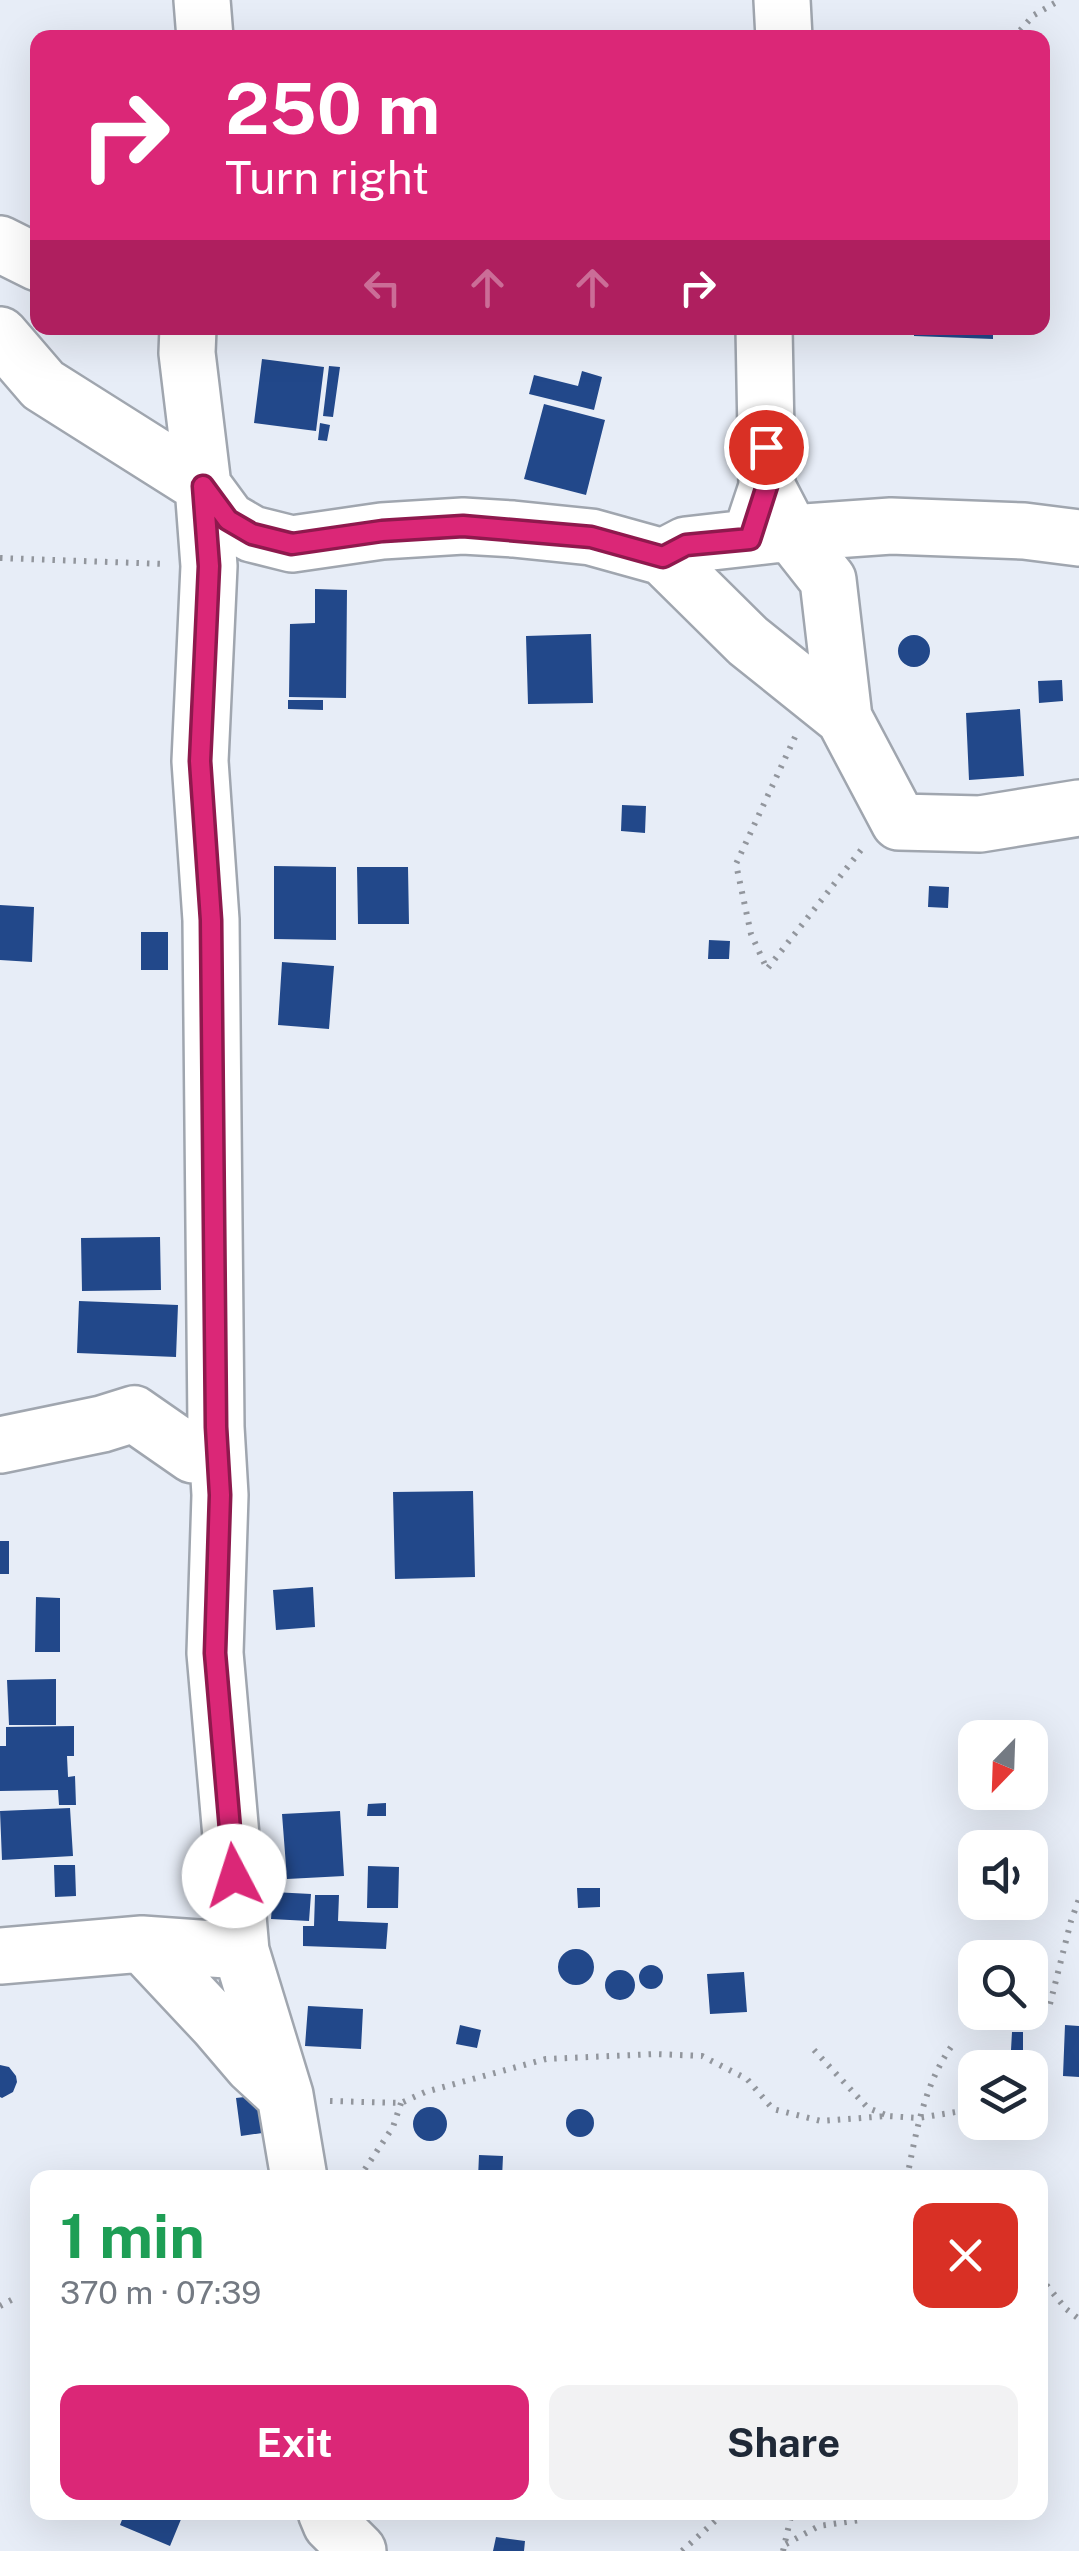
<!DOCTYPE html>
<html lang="en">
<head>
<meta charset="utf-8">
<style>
	body { margin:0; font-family:"Public Sans",sans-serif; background:#f2f2f3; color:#1f2937; height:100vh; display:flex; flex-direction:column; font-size:38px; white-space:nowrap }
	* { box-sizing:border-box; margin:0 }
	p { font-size:32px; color:#747a83 }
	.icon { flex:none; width:55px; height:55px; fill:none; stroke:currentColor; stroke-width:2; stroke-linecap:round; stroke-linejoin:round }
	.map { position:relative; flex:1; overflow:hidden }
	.panel { position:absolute; left:30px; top:2170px; width:1018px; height:350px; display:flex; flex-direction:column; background:#fff; border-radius:20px; box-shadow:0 10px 40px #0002 }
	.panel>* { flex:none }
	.top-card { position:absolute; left:30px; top:30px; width:1020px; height:305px; border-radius:20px; box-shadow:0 10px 40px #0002; background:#db2777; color:#fff; overflow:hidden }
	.needle { width:65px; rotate:203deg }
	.controls { position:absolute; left:958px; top:1720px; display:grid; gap:20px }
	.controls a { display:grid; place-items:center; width:90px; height:90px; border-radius:20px; background:#fff; box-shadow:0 10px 40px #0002; font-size:50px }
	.pin { position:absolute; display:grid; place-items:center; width:85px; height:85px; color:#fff; margin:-42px; border:5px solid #fff; border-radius:50%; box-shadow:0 2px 10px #0007 }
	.me { position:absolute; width:110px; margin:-55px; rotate:355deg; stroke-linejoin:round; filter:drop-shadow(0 0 8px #0008) }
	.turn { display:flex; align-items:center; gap:35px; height:210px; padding:0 30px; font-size:45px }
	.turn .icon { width:130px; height:130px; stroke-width:2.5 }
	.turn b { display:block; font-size:70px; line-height:85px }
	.lanes { display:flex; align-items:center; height:95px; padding:0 30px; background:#0003; justify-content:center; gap:50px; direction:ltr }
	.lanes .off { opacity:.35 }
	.round { display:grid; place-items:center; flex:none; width:105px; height:105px; border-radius:20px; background:#f2f2f3 }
	.head { display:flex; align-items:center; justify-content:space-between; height:170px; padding:0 30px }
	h1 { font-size:60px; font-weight:700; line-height:75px; color:#1e9e55 }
	.action { display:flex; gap:20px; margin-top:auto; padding:20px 30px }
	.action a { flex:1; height:115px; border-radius:20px; background:#db2777; color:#fff; font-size:40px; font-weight:700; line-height:115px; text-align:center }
	.action a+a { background:#f2f2f3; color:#1f2937 }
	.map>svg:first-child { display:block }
</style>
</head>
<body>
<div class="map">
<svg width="1079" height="2551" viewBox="0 0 1079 2551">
	<rect width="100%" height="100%" fill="#e7edf7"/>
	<path fill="#22488a" d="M 914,328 L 993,328 L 993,339 L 914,336 Z
		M 262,359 L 324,367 L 316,431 L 254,423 Z
		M 329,366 L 340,367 L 333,417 L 323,416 Z
		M 582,371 L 602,377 L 594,410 L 529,394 L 534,375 L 578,386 Z
		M 544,404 L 605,420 L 586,495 L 524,479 Z
		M 320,423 L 330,425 L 327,441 L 318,440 Z
		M 315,589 L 347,590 L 346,698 L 289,697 L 290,624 L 315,623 Z
		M 591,634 L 593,703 L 528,704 L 526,636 Z
		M898 651a16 16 0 1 1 32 0a16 16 0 1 1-32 0Z
		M 1062,680 L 1063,701 L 1039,703 L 1038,681 Z
		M 288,700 L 323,700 L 323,710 L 288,709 Z
		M 1020,709 L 1024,776 L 969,780 L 966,713 Z
		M 622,805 L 646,806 L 645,833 L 621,831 Z
		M 274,866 L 336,867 L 336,940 L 274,939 Z
		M 357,867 L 408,867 L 409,924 L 358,924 Z
		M 929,886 L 949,887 L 948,908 L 928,907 Z
		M 0,905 L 34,907 L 32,962 L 0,960 Z
		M 141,932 L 168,932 L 168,970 L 141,970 Z
		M 709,940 L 730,941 L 729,959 L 708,959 Z
		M 282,962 L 334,966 L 329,1029 L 278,1025 Z
		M 160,1237 L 161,1290 L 82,1291 L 81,1238 Z
		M 79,1301 L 178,1305 L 176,1357 L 77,1353 Z
		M 473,1491 L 475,1577 L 395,1579 L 393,1492 Z
		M 0,1541 L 9,1541 L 9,1574 L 0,1574 Z
		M 313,1587 L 315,1627 L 276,1630 L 273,1590 Z
		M 36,1597 L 60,1598 L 60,1652 L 35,1652 Z
		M 56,1679 L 56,1725 L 9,1725 L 7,1680 Z
		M 74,1726 L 74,1756 L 67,1756 L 68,1777 L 75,1776 L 76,1805 L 59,1805 L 58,1790 L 0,1791 L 0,1746 L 6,1746 L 6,1727 Z
		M 386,1803 L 386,1816 L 367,1816 L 368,1804 Z
		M 70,1808 L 73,1856 L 2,1860 L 0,1811 Z
		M 340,1811 L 344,1876 L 287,1879 L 282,1814 Z
		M 54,1865 L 75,1865 L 76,1896 L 55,1897 Z
		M 368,1866 L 399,1867 L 398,1908 L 367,1908 Z
		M 577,1888 L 600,1888 L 600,1907 L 578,1908 Z
		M 273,1892 L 311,1894 L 309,1921 L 271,1919 Z
		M 315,1895 L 339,1895 L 338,1921 L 388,1923 L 386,1949 L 303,1946 L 303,1926 L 314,1926 Z
		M558 1967a18 18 0 1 1 36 0a18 18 0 1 1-36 0Z
		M639 1977a12 12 0 1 1 24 0a12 12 0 1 1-24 0Z
		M605 1985a15 15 0 1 1 30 0a15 15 0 1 1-30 0Z
		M 744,1972 L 747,2012 L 710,2014 L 707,1974 Z
		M 308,2006 L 363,2009 L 361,2049 L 305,2046 Z
		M 460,2025 L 481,2030 L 477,2048 L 456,2044 Z
		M 1065,2025 L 1079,2026 L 1079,2077 L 1063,2076 Z
		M 1012,2032 L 1023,2032 L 1023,2050 L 1011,2050 Z
		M 1009,2057 L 1023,2057 L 1023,2068 L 1009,2068 Z
		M 0,2065 L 9,2067 L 16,2076 L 17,2082 L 13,2092 L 2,2098 L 0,2097 Z
		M 264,2095 L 269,2132 L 241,2136 L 236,2098 Z
		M413 2124a17 17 0 1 1 34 0a17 17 0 1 1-34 0Z
		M566 2123a14 14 0 1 1 28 0a14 14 0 1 1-28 0Z
		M 479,2155 L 503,2156 L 502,2178 L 478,2178 Z
		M 125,2512 L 184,2512 L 170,2546 L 120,2525 Z
		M 496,2537 L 525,2541 L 524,2551 L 493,2551 Z"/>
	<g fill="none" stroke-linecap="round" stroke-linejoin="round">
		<g stroke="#a0a6af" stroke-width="60">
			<path id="minor" d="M 202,0 L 205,38
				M 782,0 L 784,38
				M 0,244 L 38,263
				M 188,328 L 187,353 L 203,486 L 209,566 L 200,761 L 211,920 L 216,1427 L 220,1495 L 215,1653 L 241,1951 L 285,2095 L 299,2178
				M 0,335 L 43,385 L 203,486 L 228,520 L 252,534 L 292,544 L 382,531 L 463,526 L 513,529 L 591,537 L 663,557 L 748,641 L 844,718 L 899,822 L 980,824 L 1079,808
				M 767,487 L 791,533 L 828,580 L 844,718
				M 755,523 L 767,487 L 764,328
				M 663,557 L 686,545 L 791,533 L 891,526 L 1024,531 L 1079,538
				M 0,1445 L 102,1424 L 134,1414 L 193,1455
				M 142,1944 L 217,2024 L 252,2065 L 279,2090
				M 0,1956 L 142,1944 L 241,1951
				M 326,2512 L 331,2524 L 358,2551"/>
		</g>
		<path stroke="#92969d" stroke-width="6" stroke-dasharray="2.5 8" stroke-linecap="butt" d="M 1013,38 L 1034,15 L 1060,0
			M 0,558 L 164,564
			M 795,737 L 736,864 L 751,934 L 767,969 L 865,845
			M 1050,2004 L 1071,1921 L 1079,1899
			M 814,2050 L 868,2108 L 886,2115
			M 330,2101 L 401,2103 L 425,2092 L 546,2059 L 655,2054 L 702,2056 L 747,2079 L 773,2109 L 821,2121 L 887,2116 L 918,2118 L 975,2109
			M 359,2178 L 393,2127 L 401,2103
			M 907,2178 C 916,2132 925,2081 954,2043
			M 1040,2277 L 1066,2309 L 1079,2319
			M 0,2306 L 15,2298
			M 786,2544 L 819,2526 L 860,2520 L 871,2512
			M 682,2551 L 725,2512
			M 783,2551 L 792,2512"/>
		<use href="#minor" stroke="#fff" stroke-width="55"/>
	</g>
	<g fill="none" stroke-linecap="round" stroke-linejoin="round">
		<g stroke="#8e194d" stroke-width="25">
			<path id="route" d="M 234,1876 L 215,1653 L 220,1495 L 216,1427 L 211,920 L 200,761 L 209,566 L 203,486 L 228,520 L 252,534 L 292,544 L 382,531 L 463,526 L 591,537 L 663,557 L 686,545 L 750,539 L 767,486 L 766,447"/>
		</g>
		<use href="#route" stroke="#db2777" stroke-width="18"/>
	</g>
</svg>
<div class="controls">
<a><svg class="needle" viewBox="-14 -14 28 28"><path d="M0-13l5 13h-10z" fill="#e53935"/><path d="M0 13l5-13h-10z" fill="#747a83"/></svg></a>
<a><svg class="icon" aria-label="sound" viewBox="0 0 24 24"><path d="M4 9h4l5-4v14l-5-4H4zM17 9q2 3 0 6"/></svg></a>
<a><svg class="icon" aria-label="search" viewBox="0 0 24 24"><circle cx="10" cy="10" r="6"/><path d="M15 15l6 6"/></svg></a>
<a><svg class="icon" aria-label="layers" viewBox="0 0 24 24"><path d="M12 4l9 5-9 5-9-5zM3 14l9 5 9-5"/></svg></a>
</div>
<div class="pin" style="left:766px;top:447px;background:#d93025"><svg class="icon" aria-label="arrive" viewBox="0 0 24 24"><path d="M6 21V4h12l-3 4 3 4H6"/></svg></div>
<svg class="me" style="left:234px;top:1876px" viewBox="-20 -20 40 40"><circle r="19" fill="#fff"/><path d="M0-13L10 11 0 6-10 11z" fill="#db2777"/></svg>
<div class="top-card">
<div class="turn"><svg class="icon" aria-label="right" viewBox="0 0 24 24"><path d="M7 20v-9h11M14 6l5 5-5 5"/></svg><div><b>250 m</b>Turn right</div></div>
<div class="lanes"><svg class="icon off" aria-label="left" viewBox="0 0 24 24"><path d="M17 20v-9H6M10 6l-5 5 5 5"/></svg><svg class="icon off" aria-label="ahead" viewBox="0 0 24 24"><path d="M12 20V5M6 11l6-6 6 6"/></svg><svg class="icon off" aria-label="ahead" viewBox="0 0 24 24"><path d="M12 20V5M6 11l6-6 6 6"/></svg><svg class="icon" aria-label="right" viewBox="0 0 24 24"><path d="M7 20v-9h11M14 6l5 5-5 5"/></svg></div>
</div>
<section class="panel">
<div class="head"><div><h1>1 min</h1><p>370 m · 07:39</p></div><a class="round" style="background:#d93025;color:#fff"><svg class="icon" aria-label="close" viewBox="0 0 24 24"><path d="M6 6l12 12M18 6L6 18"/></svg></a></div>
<div class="action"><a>Exit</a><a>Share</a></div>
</section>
</div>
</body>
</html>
